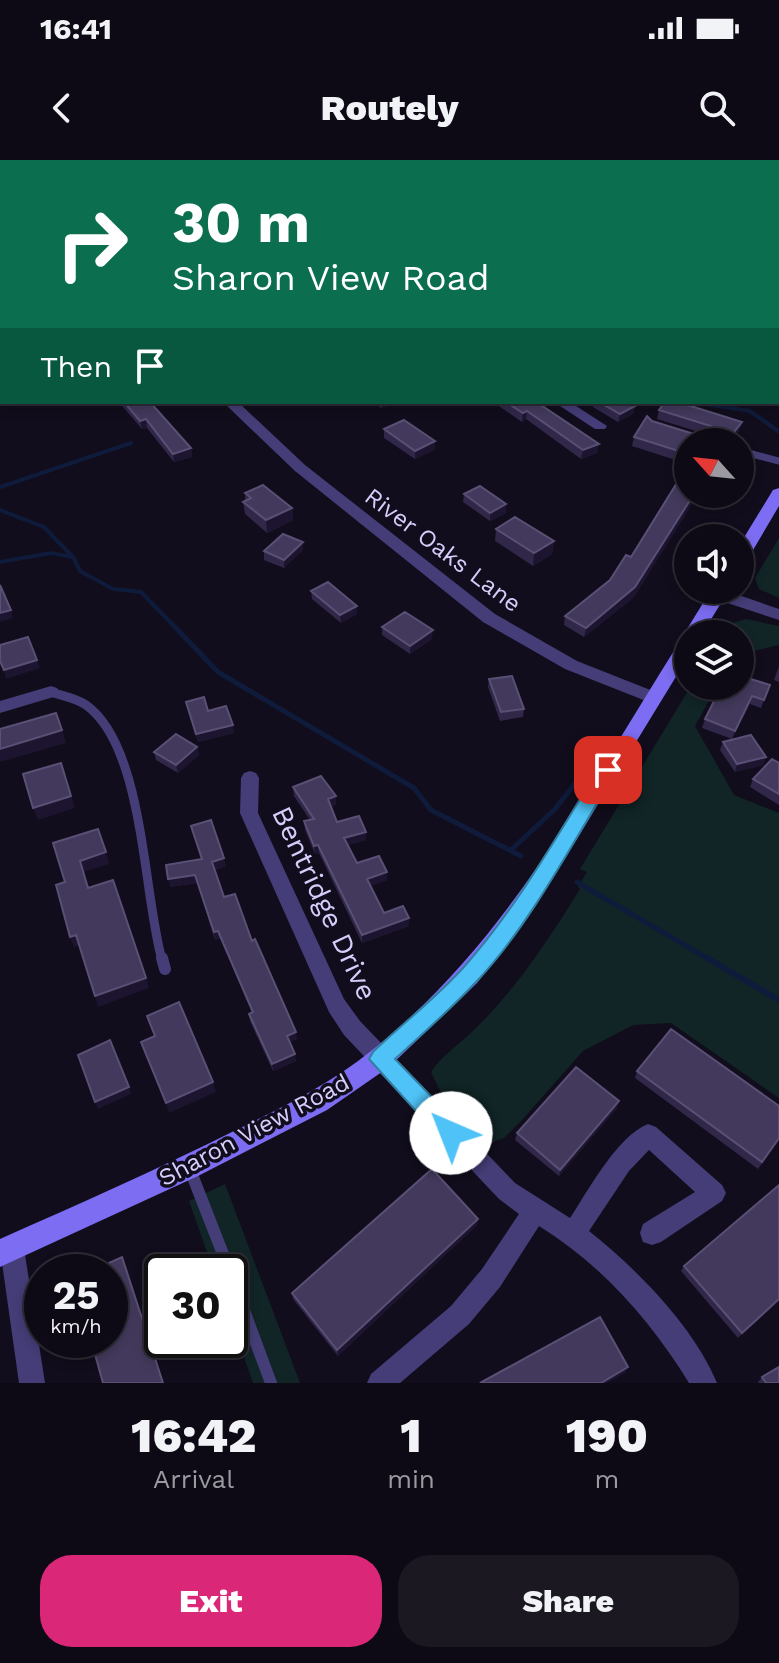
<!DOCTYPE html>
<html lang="en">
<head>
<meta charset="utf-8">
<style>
	body { margin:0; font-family:"Work Sans",sans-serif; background:#1b1822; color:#f1f3f6; height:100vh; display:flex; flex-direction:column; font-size:30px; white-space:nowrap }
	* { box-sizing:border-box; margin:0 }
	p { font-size:26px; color:#9a9aa0 }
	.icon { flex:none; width:44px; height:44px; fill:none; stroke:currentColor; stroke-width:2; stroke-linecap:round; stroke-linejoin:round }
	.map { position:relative; height:1223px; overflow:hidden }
	.details { display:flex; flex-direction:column; background:#0d0a15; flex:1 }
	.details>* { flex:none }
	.top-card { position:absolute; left:0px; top:0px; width:780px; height:244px; box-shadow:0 4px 12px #0003,0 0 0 2px #2d2b34; background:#0b6e4f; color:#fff; overflow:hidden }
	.needle { width:52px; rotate:297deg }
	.controls { position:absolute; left:674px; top:268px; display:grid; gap:16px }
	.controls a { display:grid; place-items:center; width:80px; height:80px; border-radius:50%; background:#0d0a15; box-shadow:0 4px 12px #0003,0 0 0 2px #2d2b34; font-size:40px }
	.speed { position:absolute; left:24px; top:1094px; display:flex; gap:16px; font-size:40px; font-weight:700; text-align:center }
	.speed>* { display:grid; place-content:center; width:104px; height:104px; border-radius:50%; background:#0d0a15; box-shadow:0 4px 12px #0003,0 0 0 2px #2d2b34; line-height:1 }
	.speed small { font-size:20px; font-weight:400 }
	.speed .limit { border:4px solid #111; border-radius:12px; background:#fff; color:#111 }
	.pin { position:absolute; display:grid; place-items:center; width:68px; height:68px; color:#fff; margin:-34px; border-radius:16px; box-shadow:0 4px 12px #0006 }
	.me { position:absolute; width:88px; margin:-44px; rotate:316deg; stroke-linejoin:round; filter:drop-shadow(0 0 6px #0008) }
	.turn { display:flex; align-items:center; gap:28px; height:168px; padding:0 40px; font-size:36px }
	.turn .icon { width:104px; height:104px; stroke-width:2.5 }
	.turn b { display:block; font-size:56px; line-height:68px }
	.then { display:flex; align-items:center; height:76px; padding:0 40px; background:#0003; gap:16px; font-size:30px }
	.eta { display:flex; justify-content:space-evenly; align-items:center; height:136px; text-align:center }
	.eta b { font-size:48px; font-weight:800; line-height:56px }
	.cta { display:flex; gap:16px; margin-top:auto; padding:16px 40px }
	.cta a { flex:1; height:92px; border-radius:32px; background:#db2777; color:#fff; font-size:32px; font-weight:800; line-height:92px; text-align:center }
	.cta a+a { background:#1b1822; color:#f1f3f6 }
	.status { display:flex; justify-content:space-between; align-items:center; height:56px; padding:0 40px; background:#0d0a15; direction:ltr }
	.status svg { height:22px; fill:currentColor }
	header { display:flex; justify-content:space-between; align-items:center; height:104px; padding:0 40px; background:#0d0a15; font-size:36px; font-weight:800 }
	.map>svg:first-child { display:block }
</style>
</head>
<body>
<div class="status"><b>16:41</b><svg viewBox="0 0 49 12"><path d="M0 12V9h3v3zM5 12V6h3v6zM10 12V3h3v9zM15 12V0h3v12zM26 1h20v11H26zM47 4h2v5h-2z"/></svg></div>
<header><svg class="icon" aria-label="back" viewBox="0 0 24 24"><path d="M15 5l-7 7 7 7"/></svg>Routely<svg class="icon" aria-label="search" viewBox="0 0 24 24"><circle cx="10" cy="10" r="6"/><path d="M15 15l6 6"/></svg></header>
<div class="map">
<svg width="779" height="1223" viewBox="0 0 779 1223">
	<rect width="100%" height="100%" fill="#110d1c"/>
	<path fill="#112526" d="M 779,378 L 779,438 L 759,429 L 755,418 Z
		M 746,459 L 779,466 L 779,485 L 740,494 L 740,474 L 722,474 L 728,464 Z
		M 691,526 L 717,526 L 695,566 L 734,635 L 779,653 L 779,938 L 671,863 L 633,865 L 583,891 L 522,960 L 504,978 L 493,982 L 440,931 L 431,912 C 443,894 460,884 475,869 C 517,828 549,779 580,729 L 578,727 L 587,712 L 580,709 Z
		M 225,1024 L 300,1223 L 253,1223 L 230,1157 L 230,1112 L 214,1112 L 189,1041 Z"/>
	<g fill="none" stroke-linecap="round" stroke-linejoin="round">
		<path stroke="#0f1b3a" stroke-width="4" d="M 692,242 L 750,251 L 778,271
			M 0,327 L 131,283
			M 0,350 L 44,367 L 73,397 L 80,411 L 113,429 L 141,432 L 175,467
			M 0,402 L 51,393 L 72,397"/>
		<path stroke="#0f1b3a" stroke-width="5" d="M 173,465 L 218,512 L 414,628 L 431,650 L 521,696
			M 512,689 L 555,649 L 583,613
			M 577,722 L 710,800"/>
		<path stroke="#0f1b3a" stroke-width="6" d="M 707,798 L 779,840"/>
		<path stroke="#443d77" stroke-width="7" d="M 740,291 L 779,301"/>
		<path stroke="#443d77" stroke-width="9" d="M 51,532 C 62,536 76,538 86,545 C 144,586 143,733 162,800"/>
		<path stroke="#443d77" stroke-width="12" d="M 162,798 L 165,809
			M 189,1007 L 230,1112
			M 230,1113 L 271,1223"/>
		<path fill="#443d77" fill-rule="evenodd" d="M 216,0 L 228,0 L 215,2 Z
			M 778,45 L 779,45 L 779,51 L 778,51 Z
			M 0,136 L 2,136 L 2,144 L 0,144 Z
			M 223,242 L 238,242 L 305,305 L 495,454 L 577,501 L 658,533 L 661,537 L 658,541 L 646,541 L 565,509 L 483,462 L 295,311 Z
			M 554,242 L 570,242 L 607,266 L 605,269 L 595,269 Z
			M 712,430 L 724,430 L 779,449 L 779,460 L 712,438 L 710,434 Z
			M 51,526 L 57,528 L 59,532 L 57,536 L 0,553 L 0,541 Z
			M 250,611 L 256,613 L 259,618 L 258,653 L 344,839 L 360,861 L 515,1023 L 570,1058 C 588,1031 617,976 648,964 L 656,967 L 722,1025 L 726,1033 L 722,1041 L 661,1082 L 652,1085 L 643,1082 L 640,1073 L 643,1064 L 695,1032 L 649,990 L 629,1011 L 589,1071 C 637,1109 694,1167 717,1223 L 689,1223 C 651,1161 602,1105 539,1066 L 500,1127 L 469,1164 L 400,1223 L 367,1223 L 371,1214 L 451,1146 L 482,1109 L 519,1054 L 499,1039 L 344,875 L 329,852 L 240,653 L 241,618 L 244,613 Z
			M 12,1076 L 21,1079 L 24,1088 L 45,1223 L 19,1223 L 0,1089 L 3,1079 Z"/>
		<path fill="#7c6df2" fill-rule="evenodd" d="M 445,0 L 458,0 L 460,2 L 446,2 Z
			M 778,232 L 779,232 L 779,241 L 778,241 Z
			M 779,328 L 779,346 L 746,402 L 740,403 L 740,384 L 773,330 Z
			M 711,430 L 729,430 L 702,474 L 688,474 L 688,497 L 556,713 L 506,786 L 477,823 L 389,907 L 327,950 L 198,1016 L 0,1107 L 0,1079 C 79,1044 158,1009 236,970 C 283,947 330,924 371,891 C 508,783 590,623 682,478 L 686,477 L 684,474 Z"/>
	</g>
	<path fill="#312749" d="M 122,242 L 150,242 L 191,288 L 192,297 L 174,302 L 147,268 L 142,269 L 123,247 Z
		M 374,242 L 398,242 L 381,248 Z
		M 493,242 L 542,242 L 544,244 L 544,246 L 597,293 L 581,299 L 526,259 L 522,262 Z
		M 593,242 L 627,242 L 635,246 L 633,254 L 618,262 L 593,247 Z
		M 659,250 L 742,262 L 739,271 L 731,282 L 688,282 L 688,304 L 632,286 L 634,277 L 652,261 L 710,279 L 713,278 L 712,276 L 657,259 Z
		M 384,269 L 435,281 L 434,290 L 415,299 L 384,278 Z
		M 740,288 L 750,301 L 742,317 L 740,316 Z
		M 245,333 L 292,348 L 293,360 L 267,373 L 245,354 L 243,342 L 245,340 Z
		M 464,334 L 506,353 L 490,361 L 463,342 Z
		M 688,334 L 698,334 L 634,437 L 584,477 L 564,465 L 565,456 L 610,420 Z
		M 496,369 L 554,381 L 552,394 L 533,406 L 495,381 Z
		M 303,390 L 284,408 L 264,400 L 264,391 Z
		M 311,431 L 357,446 L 357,454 L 341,463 L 312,439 Z
		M 382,467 L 432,479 L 410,494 L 382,475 Z
		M 779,506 L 779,522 L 774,520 Z
		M 489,519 L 524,549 L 523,557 L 500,561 L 488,527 Z
		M 770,525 L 761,548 L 750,544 L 732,579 L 702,568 L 705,559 L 732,536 Z
		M 186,542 L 208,551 L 234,573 L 198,582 Z
		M 723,582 L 766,597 L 763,605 L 735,612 L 720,590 Z
		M 197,587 L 199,595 L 178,613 L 156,600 L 154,592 Z
		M 779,603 L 779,645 L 750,627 L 753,619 Z
		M 293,627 L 336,636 L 336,644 L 331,647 L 337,662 L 366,672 L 366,680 L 348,685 L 357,703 L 387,712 L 387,720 L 370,726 L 384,753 L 409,766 L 362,783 L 319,693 L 315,694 L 305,670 L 304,661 L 310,660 L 294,636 Z
		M 191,666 L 226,706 L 215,710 L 224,737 L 252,781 L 297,879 L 290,882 L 296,901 L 273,911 L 250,861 L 249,854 L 252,853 L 220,778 L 215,780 L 197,723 L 170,727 L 201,699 Z
		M 637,911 L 779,980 L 758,1009 L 635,918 Z
		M 617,948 L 559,1016 L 515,980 L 517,973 Z
		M 478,1059 L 477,1065 L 338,1196 L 293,1139 L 292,1133 Z
		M 684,1106 L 779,1141 L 738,1178 L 681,1111 Z
		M 762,1217 L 779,1223 L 758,1223 L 758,1222 Z"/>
	<path fill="#1d152f" d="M 381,242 L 398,242 L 381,248 Z
		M 635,246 L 633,254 L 618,262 L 620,254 Z
		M 527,251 L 526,259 L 522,262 L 523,253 Z
		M 146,259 L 147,268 L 142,269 L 140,261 Z
		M 742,262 L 739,271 L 731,282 L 726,282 Z
		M 435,281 L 434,290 L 415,299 L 415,291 Z
		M 599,284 L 597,293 L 581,299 L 583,290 Z
		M 191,288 L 192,297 L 174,302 L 173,294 Z
		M 753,292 L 750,301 L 742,317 L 745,307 Z
		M 694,334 L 698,334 L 634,437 L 584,477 L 586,468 Z
		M 506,344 L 506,353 L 490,361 L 490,353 Z
		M 292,348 L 293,360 L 267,373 L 266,360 Z
		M 554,381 L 552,394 L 533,406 L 534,393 Z
		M 303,382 L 303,390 L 284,408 L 284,400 Z
		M 357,446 L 357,454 L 341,463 L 340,455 Z
		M 11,450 L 13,458 L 0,462 L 0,453 Z
		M 433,470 L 432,479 L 410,494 L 410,486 Z
		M 37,500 L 40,508 L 6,519 L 4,510 Z
		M 752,536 L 750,544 L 732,579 L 735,571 Z
		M 233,565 L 234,573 L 198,582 L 196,574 Z
		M 62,570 L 66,583 L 0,602 L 0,589 Z
		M 197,587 L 199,595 L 178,613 L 176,605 Z
		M 766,597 L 763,605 L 735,612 L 737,604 Z
		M 71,636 L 75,648 L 38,660 L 33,648 Z
		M 336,636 L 336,644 L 328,648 L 328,639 Z
		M 366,672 L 366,680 L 344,686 L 344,678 Z
		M 318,685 L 319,693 L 315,694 L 314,686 Z
		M 106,692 L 109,704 L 83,712 L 80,701 Z
		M 224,698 L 226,706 L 214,710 L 212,702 Z
		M 387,712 L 387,720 L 367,727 L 367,719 Z
		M 195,715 L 197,723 L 170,727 L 168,719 Z
		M 409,758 L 409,766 L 362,783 L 362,775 Z
		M 218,771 L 220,778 L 215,780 L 214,772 Z
		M 76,775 L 80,786 L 74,787 L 70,777 Z
		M 146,818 L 149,828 L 98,847 L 95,836 Z
		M 296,872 L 297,879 L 288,883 L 287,876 Z
		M 295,894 L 296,901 L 273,911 L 272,904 Z
		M 213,922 L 216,932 L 169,953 L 166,943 Z
		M 129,927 L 131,934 L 98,949 L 95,942 Z
		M 619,941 L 617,948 L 559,1016 L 560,1010 Z
		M 478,1059 L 477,1065 L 338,1196 L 337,1190 Z
		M 122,1097 L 125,1103 L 164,1223 L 163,1223 Z
		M 779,1139 L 779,1141 L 738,1178 L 742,1173 Z
		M 628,1207 L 626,1212 L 607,1223 L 601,1223 Z"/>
	<path fill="#43395c" stroke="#5a5075" stroke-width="2" d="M 21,0 L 61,0 L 60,2 L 21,2 Z
		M 385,0 L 417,0 L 420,2 L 388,2 Z
		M 717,0 L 764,0 L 766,2 L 719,2 Z
		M 2,19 L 2,35 L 0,36 L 0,21 Z
		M 124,242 L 150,242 L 191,288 L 173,294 L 146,259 L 140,261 Z
		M 506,242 L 542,242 L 544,244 L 541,245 L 599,284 L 583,290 L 527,251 L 523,253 Z
		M 599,242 L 627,242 L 635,246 L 620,254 Z
		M 665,242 L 678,242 L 742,262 L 726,282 L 688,282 L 688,294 L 634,277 L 647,256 L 652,261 L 710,279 L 718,276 L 714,267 L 659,250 Z
		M 404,260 L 435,281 L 415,291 L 384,269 Z
		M 740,288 L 753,292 L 745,307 L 740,306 Z
		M 688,305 L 688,334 L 694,334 L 635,427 L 586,468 L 565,456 L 610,420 L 626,395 L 631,397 Z
		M 263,325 L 292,348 L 266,360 L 243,342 L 251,338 L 245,333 Z
		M 480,326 L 506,344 L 490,353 L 464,334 Z
		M 515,357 L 554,381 L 534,393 L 496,369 Z
		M 283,374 L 303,382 L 284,400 L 264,391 Z
		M 328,422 L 357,446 L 340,455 L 311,431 Z
		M 0,425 L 11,450 L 0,453 Z
		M 405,452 L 433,470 L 410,486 L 382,467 Z
		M 28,477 L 37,500 L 4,510 L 0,501 L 0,485 Z
		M 512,516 L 524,549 L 501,552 L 489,519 Z
		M 741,516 L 770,525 L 764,540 L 752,536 L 735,571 L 705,559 L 719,531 L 732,536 L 736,526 L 740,526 Z
		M 204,537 L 208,551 L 226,546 L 233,565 L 196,574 L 186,542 Z
		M 56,553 L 62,570 L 0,589 L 0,569 Z
		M 176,574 L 197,587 L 176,605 L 154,592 Z
		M 751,575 L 766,597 L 737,604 L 723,582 Z
		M 772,599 L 779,603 L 779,634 L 753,619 Z
		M 61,603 L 71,636 L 33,648 L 23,614 Z
		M 321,616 L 336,636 L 328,639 L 337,662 L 359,656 L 366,672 L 344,678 L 357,703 L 379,696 L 387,712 L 367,719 L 384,753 L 403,746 L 409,758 L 362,775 L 318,685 L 314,686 L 304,661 L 314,659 L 293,627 Z
		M 211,660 L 224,698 L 212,702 L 224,737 L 235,734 L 252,781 L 255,779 L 296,872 L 287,876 L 295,894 L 272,904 L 249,854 L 253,852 L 218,771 L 214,772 L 195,715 L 168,719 L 166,705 L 202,699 L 191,666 Z
		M 98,669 L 106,692 L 80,701 L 88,728 L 113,720 L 146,818 L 95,836 L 76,775 L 70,777 L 56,725 L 65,722 L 53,683 Z
		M 179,842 L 213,922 L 166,943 L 141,882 L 155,876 L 147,856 Z
		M 671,869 L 779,946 L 779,978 L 762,1002 L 637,911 Z
		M 110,880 L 129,927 L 95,942 L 78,895 Z
		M 576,907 L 619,941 L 560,1010 L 517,973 Z
		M 432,1009 L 478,1059 L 337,1190 L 292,1133 Z
		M 779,1025 L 779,1139 L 742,1173 L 684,1106 Z
		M 122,1097 L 163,1223 L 103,1223 L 91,1180 L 110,1180 L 110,1112 L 89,1112 Z
		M 600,1157 L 628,1207 L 601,1223 L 480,1223 Z
		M 779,1207 L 779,1223 L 766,1223 L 762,1217 Z"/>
	<path fill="#4fc3f7" stroke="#337fa1" stroke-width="2" d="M 608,603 L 617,610 L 614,615 C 573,682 529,767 475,823 C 450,850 422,874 395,899 L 459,965 L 463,973 L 459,981 L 451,984 L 443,981 L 369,899 L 373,892 C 402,864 436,838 463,808 C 517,748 558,674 601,605 Z"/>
	<g text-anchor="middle" stroke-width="7" stroke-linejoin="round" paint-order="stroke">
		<g font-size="24" fill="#d6cdfa" stroke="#110d1c">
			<text transform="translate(443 390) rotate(37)" y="8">River Oaks Lane</text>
			<text transform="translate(254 970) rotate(-28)" y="8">Sharon View Road</text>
		</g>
		<g font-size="28" fill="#d6cdfa" stroke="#110d1c">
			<text transform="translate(325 743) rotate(65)" y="10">Bentridge Drive</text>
		</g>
	</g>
</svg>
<div class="controls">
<a><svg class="needle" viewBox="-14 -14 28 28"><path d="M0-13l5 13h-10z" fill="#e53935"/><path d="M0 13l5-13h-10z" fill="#9a9aa0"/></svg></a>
<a><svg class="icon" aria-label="sound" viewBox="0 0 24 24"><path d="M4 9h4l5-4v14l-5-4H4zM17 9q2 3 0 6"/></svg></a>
<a><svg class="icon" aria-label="layers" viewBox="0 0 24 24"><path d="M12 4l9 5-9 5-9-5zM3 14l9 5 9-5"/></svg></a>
</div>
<div class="speed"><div>25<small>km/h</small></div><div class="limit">30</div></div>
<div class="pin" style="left:608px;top:610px;background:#d93025"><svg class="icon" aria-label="arrive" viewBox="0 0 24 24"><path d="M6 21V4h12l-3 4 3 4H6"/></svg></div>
<svg class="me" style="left:451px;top:973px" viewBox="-20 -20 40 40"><circle r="19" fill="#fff"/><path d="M0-13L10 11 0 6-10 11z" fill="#4fc3f7"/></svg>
<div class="top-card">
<div class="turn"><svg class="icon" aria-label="right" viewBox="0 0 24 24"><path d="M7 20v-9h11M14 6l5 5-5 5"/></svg><div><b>30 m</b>Sharon View Road</div></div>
<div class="then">Then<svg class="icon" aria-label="arrive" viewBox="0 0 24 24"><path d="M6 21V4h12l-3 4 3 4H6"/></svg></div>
</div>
</div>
<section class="details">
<div class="eta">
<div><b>16:42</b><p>Arrival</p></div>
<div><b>1</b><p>min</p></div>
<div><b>190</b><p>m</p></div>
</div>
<div class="cta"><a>Exit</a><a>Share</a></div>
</section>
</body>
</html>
